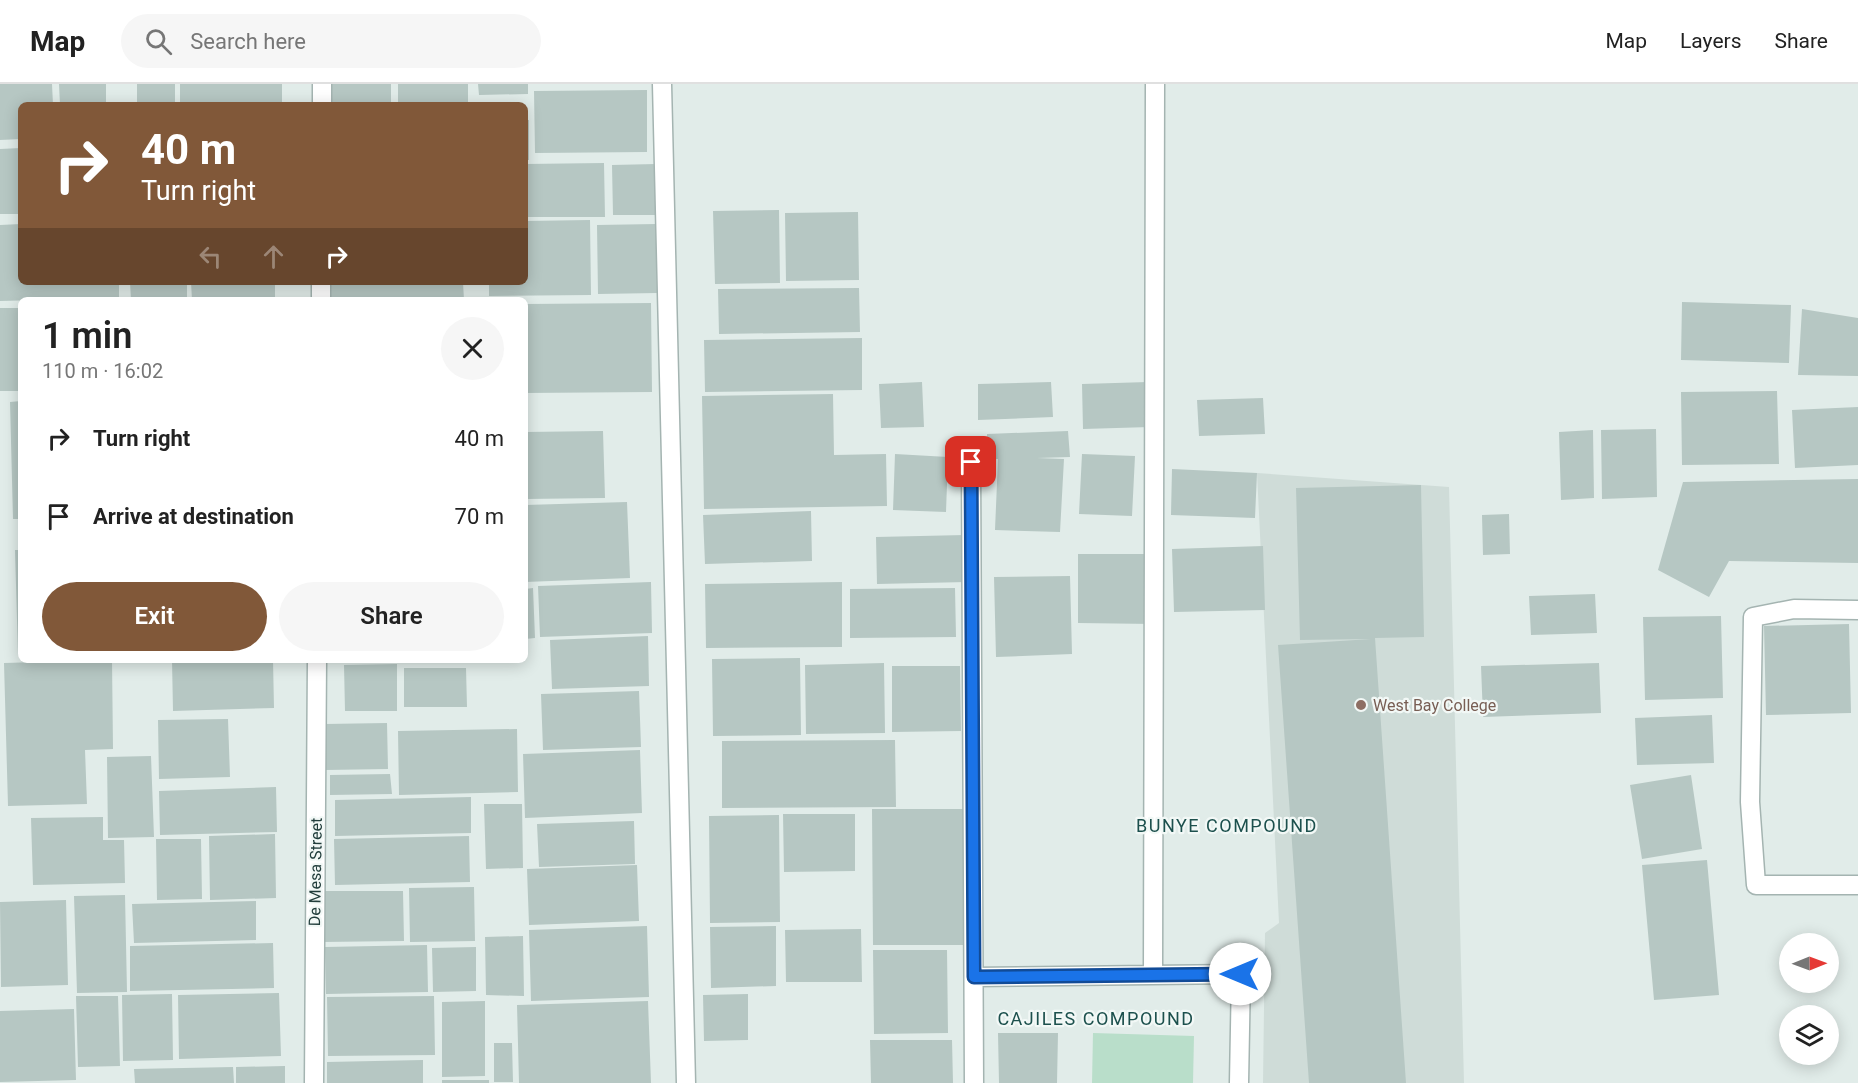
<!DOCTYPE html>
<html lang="en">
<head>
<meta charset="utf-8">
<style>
	body { margin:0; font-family:Roboto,sans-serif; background:#f6f6f6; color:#222; height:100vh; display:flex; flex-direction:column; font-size:22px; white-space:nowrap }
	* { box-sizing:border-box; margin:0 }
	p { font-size:20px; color:#767676 }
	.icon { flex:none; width:33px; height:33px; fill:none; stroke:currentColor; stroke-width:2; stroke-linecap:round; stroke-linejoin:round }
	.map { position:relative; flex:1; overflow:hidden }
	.sheet { position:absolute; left:18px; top:213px; width:510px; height:366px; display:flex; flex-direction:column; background:#fff; border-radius:9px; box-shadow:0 3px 15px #0003 }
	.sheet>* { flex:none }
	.hud { position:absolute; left:18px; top:18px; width:510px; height:183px; border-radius:9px; box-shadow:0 3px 15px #0003; background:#815839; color:#fff; overflow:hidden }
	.needle { width:39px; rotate:89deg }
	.controls { position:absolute; left:1779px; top:849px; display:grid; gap:12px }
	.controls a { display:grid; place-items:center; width:60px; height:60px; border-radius:50%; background:#fff; box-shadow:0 3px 15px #0003; font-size:30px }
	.pin { position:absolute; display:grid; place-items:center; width:51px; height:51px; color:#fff; margin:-26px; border-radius:12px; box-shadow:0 3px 9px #0006 }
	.me { position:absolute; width:66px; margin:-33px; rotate:270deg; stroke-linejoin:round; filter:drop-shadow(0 0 4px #0008) }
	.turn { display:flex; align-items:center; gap:21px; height:126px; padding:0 24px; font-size:27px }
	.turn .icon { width:78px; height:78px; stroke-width:2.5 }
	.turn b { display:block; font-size:42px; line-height:51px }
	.lanes { display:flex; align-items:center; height:57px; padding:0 24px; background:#0003; justify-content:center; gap:30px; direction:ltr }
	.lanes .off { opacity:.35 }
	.round { display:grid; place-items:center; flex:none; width:63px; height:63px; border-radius:32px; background:#f6f6f6 }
	.headline { display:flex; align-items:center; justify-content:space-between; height:102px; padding:0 24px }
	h1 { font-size:36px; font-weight:600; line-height:45px }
	.button { display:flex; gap:12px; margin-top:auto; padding:12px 24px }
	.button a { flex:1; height:69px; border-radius:36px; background:#815839; color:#fff; font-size:24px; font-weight:600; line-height:69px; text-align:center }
	.button a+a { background:#f6f6f6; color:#222 }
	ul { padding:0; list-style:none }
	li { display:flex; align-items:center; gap:18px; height:78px; padding:0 24px }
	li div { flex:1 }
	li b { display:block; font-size:22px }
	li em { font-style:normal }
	header { display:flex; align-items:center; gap:36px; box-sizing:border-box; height:84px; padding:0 30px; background:#fff; border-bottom:2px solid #e0e0e0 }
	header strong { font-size:28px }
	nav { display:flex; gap:33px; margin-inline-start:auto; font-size:21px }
	.search { width:420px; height:54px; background:#f6f6f6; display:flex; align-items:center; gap:15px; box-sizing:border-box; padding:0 21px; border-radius:33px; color:#767676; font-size:22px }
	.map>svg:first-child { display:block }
</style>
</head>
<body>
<header>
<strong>Map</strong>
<div class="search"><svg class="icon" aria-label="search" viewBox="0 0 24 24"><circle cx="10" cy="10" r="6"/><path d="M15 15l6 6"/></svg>Search here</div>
<nav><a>Map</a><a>Layers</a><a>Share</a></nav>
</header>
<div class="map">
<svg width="1858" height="999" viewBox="0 0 1858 999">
	<rect width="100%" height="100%" fill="#e1ece9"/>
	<path fill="#cfdcd8" d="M 1257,389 L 1449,403 L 1464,999 L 1263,999 L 1265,849 L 1279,839 Z"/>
	<path fill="#b9deca" d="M 1093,949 L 1194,952 L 1193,999 L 1092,999 Z"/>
	<path fill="#b6c7c3" d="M 0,0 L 52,0 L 53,21 L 21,21 L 21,55 L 0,56 Z
		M 59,0 L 106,0 L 106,21 L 60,21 Z
		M 137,0 L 175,0 L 175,21 L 137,21 Z
		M 180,0 L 282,0 L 282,21 L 180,21 Z
		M 330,0 L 391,0 L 391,21 L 330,21 Z
		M 398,0 L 468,0 L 468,21 L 398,21 Z
		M 478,0 L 528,0 L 528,10 L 479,11 Z
		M 647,6 L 647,68 L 535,69 L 534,7 Z
		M 525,36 L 529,36 L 529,76 L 525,76 Z
		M 21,64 L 21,130 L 0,130 L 0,65 Z
		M 604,79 L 605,133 L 525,133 L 525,80 Z
		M 656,80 L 656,131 L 613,131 L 612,81 Z
		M 779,126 L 780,199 L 715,200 L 713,127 Z
		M 858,128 L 859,196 L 786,197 L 785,129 Z
		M 590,136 L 591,211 L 489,212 L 489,198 L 525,198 L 525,137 Z
		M 21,140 L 21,198 L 119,198 L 119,214 L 0,217 L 0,141 Z
		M 656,140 L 657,209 L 598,210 L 597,141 Z
		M 130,198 L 187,198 L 187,216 L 131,216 Z
		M 191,198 L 275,198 L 275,216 L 192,216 Z
		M 331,198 L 463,198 L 464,216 L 331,216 Z
		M 859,204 L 860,248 L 719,250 L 718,205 Z
		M 1682,218 L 1791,221 L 1789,279 L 1681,276 Z
		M 651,219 L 652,308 L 525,309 L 525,220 Z
		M 0,224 L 21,224 L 21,307 L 0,307 Z
		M 1802,225 L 1858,234 L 1858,292 L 1798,291 Z
		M 862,254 L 862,306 L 705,308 L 704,256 Z
		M 922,298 L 924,343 L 881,344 L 879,300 Z
		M 1051,298 L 1053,333 L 978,336 L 978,300 Z
		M 1148,298 L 1150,343 L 1083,345 L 1082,300 Z
		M 1777,307 L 1779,380 L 1682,381 L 1681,308 Z
		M 833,310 L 834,371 L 886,370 L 887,422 L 704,425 L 702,312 Z
		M 1263,314 L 1265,350 L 1199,352 L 1197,316 Z
		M 21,317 L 21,435 L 13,435 L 10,318 Z
		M 1858,323 L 1858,381 L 1795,384 L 1792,326 Z
		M 1656,345 L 1657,413 L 1602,415 L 1601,346 Z
		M 1593,346 L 1594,414 L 1561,416 L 1559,348 Z
		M 603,347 L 605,414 L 525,415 L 525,348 Z
		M 1068,347 L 1070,373 L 1037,374 L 1064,375 L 1060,448 L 995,446 L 998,375 L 987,375 L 987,350 Z
		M 895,370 L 948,373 L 946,428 L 893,426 Z
		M 1082,370 L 1135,372 L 1132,432 L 1079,430 Z
		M 1172,385 L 1257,389 L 1255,434 L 1171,431 Z
		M 1858,395 L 1858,479 L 1729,477 L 1709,513 L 1658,486 L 1683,398 Z
		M 1421,401 L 1424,553 L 1375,554 L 1406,999 L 1309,999 L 1278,561 L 1371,555 L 1300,556 L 1296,404 Z
		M 627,418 L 630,494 L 525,498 L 525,421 Z
		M 811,427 L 812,477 L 705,480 L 703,431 Z
		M 1509,430 L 1510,470 L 1483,471 L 1482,431 Z
		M 965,451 L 967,498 L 877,500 L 876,453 Z
		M 1263,462 L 1265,526 L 1174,528 L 1172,465 Z
		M 15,466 L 21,466 L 21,571 L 18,571 Z
		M 1078,470 L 1153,470 L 1154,540 L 1078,539 Z
		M 1070,492 L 1072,570 L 996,573 L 994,493 Z
		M 651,498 L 652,549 L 540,553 L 538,502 Z
		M 842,498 L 842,563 L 706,564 L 705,500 Z
		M 533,504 L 535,554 L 525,555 L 525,505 Z
		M 955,504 L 956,553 L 850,554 L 850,505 Z
		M 1595,510 L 1597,549 L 1531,551 L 1529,512 Z
		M 1721,532 L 1723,614 L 1645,616 L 1643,533 Z
		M 1849,540 L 1851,629 L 1766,631 L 1764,542 Z
		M 648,552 L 649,602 L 552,605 L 550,556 Z
		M 800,574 L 801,651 L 713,652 L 712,575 Z
		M 112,576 L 113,665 L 85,666 L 87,720 L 8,722 L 4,579 Z
		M 172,576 L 273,576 L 274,624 L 173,627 Z
		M 884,579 L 885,649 L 806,650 L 805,581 Z
		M 1599,579 L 1601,629 L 1483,633 L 1481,582 Z
		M 397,580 L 397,627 L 345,627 L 344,581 Z
		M 892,582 L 960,582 L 961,647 L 892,648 Z
		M 404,584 L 466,584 L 467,623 L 404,623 Z
		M 639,607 L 641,663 L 543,666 L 541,610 Z
		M 1712,631 L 1714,679 L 1637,681 L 1635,634 Z
		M 228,635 L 230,693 L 159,695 L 158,636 Z
		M 387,639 L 388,685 L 326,686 L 325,640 Z
		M 517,645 L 518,708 L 399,711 L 398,647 Z
		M 895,656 L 896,723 L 722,724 L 722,657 Z
		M 640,666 L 642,729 L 525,734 L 523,670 Z
		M 151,672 L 154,753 L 108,754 L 107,673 Z
		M 390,690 L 392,710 L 330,711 L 330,691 Z
		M 1691,691 L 1702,765 L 1642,775 L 1630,701 Z
		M 276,703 L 277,748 L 160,751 L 159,707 Z
		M 471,713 L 471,749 L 335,752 L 335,716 Z
		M 484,720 L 522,720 L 523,784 L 486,785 Z
		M 872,725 L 966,725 L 966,861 L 873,861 Z
		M 783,730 L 855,730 L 855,787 L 784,788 Z
		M 779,731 L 780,838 L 710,839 L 709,732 Z
		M 103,733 L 103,756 L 124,756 L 125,799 L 33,801 L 31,734 Z
		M 634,737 L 635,780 L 539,783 L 537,740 Z
		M 275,750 L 276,814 L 210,816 L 209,752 Z
		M 469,752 L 470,798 L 335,801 L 334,755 Z
		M 156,755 L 201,755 L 202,815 L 157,816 Z
		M 1707,776 L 1719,911 L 1654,916 L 1642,781 Z
		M 637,781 L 639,837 L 529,841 L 527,785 Z
		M 474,803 L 475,857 L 410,858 L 409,804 Z
		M 322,807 L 403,807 L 404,857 L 322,858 Z
		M 125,811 L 127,908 L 77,909 L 74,812 Z
		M 66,816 L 68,901 L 1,903 L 0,818 Z
		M 256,817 L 256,856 L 134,859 L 132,820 Z
		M 647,842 L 649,913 L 531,917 L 529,846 Z
		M 776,842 L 776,902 L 711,904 L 710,843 Z
		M 861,845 L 862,898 L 786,898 L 785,846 Z
		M 523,852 L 524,912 L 486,911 L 485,853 Z
		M 273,859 L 274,904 L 130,907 L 130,862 Z
		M 427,861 L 428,908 L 326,910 L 325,863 Z
		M 476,863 L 476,907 L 433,908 L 432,864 Z
		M 873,866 L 947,866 L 948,949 L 874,950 Z
		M 279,909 L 281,972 L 179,975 L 178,911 Z
		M 172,910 L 173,976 L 123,977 L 122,911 Z
		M 748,910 L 748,956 L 704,957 L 703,911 Z
		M 76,912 L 118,912 L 120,982 L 78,983 Z
		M 434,912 L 435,971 L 328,972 L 327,913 Z
		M 485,917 L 485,992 L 442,993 L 442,918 Z
		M 648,917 L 651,999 L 519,999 L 517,921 Z
		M 74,925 L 76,996 L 0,998 L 0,927 Z
		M 998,949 L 1058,949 L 1057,999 L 999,999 Z
		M 870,956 L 952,956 L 953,999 L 871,999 Z
		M 494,959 L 512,959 L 513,998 L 494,998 Z
		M 423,976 L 423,999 L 327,999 L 327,978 Z
		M 285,982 L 285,999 L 236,999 L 236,983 Z
		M 233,983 L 234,999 L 135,999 L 134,985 Z
		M 442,996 L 489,996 L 489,999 L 442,999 Z"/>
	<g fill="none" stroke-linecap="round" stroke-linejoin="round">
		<g stroke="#a4b4b1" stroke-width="21">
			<path id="minor" d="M 662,0 L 686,999
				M 322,21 L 322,0
				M 321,216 L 321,198
				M 971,379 L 974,999
				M 1858,526 L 1794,525 L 1753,533 L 1750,718 L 1756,801 L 1858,801
				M 1153,891 L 1155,0
				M 974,893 L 1241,890 L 1239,999
				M 314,999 L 317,576"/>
		</g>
		<use href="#minor" stroke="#fff" stroke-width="18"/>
	</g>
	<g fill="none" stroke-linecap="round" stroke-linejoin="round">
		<g stroke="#114b97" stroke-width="15">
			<path id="route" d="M 971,378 L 974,893 L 1240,890"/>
		</g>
		<use href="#route" stroke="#1a73e8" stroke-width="10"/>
	</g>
	<circle fill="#8d6e63" stroke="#f2f8f6" stroke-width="2" cx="1361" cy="621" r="6"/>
	<g text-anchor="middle" stroke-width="4.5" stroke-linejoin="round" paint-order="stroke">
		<g font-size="16" fill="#785e54" stroke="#f2f8f6" text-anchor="start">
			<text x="1373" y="627">West Bay College</text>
		</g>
		<g font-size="16" fill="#213d3b" stroke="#f2f8f6">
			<text transform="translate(315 788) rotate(-89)" y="6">De Mesa Street</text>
		</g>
		<g font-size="18" letter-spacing="1.5" fill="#1c504d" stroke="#f2f8f6">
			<text x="1227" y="748">BUNYE COMPOUND</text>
			<text x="1096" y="941">CAJILES COMPOUND</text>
		</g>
	</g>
</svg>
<div class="controls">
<a><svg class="needle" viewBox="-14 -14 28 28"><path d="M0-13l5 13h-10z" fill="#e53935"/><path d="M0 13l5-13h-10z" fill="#767676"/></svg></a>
<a><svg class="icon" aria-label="layers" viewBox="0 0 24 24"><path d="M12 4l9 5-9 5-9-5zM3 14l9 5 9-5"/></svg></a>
</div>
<div class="pin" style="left:971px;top:378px;background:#d93025"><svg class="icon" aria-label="arrive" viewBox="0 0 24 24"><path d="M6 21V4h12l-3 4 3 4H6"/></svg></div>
<svg class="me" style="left:1240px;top:890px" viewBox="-20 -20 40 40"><circle r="19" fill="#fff"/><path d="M0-13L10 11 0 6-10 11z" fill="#1a73e8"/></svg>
<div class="hud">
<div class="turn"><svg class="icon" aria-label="right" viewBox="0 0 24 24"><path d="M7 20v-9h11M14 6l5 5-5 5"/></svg><div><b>40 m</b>Turn right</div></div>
<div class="lanes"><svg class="icon off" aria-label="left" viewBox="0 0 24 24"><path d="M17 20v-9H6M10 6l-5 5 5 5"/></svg><svg class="icon off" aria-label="ahead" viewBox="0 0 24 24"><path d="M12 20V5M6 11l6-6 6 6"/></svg><svg class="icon" aria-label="right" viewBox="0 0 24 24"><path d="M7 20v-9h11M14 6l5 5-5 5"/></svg></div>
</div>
<section class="sheet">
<div class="headline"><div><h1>1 min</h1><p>110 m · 16:02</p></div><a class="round"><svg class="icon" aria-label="close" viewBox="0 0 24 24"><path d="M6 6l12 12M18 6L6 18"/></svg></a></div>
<ul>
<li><svg class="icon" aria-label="right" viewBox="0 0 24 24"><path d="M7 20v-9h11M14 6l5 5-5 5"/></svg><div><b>Turn right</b></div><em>40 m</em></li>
<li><svg class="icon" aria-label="arrive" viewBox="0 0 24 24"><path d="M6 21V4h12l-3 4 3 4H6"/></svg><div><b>Arrive at destination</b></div><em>70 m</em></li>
</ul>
<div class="button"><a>Exit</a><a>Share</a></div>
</section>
</div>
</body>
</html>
